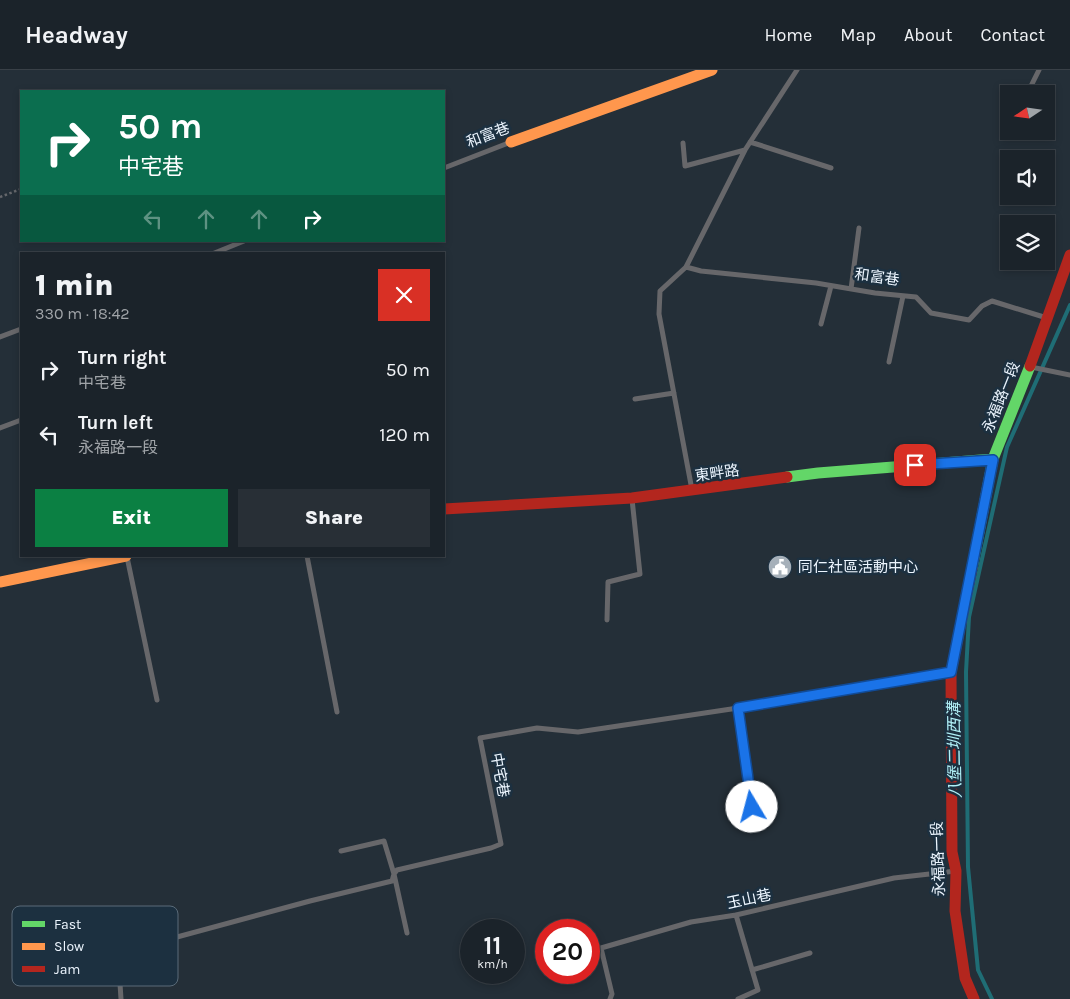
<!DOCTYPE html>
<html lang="en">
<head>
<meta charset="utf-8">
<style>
	body { margin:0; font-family:Karla,"Noto Sans TC",sans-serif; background:#282f36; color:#f1f3f6; height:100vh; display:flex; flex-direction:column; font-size:19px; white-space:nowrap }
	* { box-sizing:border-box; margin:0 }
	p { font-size:16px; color:#a0a4a8 }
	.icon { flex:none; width:28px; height:28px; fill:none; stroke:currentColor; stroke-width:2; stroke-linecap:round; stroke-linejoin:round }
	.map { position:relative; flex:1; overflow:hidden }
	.sheet { position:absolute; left:20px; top:182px; width:425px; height:305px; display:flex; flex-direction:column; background:#1b232a; border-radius:0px; box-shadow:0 2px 8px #0003,0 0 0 1px #394047 }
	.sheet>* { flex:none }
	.guide { position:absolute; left:20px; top:20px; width:425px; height:152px; border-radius:0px; box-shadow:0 2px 8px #0003,0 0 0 1px #394047; background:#0b6e4f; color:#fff; overflow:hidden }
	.needle { width:32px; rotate:257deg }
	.fabs { position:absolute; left:1000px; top:15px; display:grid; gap:10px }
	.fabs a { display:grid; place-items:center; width:55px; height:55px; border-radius:0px; background:#1b232a; box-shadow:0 2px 8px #0003,0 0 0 1px #394047; font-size:25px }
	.speed { position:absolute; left:460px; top:849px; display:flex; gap:10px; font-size:25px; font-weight:700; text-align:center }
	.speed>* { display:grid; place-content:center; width:65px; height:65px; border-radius:50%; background:#1b232a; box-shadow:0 2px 8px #0003,0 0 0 1px #394047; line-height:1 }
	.speed small { font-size:12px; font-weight:400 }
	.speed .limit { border:8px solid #d22; background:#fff; color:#111 }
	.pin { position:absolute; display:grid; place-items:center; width:42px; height:42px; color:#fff; margin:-21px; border-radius:10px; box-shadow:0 2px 8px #0006 }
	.me { position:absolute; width:55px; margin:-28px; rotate:352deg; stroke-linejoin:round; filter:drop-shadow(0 0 4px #0008) }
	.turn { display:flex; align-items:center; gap:18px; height:105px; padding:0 15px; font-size:22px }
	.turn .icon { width:65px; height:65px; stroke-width:2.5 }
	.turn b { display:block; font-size:35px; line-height:42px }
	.lanes { display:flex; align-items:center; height:48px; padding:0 15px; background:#0003; justify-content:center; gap:25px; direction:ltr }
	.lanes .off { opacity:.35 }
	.round { display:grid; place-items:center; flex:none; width:52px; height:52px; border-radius:0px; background:#282f36 }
	.head { display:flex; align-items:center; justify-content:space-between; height:85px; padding:0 15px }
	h1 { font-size:30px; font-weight:800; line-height:38px }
	.action { display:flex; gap:10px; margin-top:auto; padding:10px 15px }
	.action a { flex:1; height:58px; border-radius:0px; background:#0b8043; color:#fff; font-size:20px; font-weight:800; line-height:58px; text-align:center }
	.action a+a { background:#282f36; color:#f1f3f6 }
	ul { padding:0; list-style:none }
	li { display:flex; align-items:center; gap:15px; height:65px; padding:0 15px }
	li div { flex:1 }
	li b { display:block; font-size:19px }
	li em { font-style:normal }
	header { display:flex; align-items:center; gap:30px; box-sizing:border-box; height:70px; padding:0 25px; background:#1b232a; border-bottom:1px solid #394047 }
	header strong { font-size:24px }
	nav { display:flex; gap:28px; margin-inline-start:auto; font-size:18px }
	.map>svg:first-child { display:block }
</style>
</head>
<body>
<header>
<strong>Headway</strong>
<nav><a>Home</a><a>Map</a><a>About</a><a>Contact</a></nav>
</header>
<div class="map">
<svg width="1070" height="929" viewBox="0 0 1070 929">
	<rect width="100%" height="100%" fill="#242f38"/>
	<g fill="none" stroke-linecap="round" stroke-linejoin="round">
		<path stroke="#1f6d75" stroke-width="4" d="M 992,929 L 978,900 L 968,797 L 966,602 L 969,547 L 1007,377 L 1070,235"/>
		<path stroke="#65676b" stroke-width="2.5" stroke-dasharray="2.5 2.5" stroke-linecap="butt" d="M 0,127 L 21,119"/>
		<path stroke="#67676a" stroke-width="5" d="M 1027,24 L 1039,0
			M 750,72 L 831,98
			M 683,73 L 685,96 L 745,80
			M 444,98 L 511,72
			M 212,184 L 244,171
			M 686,197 L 701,201 L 816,213 L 875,223 L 916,227 L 931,243 L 969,250 L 982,236 L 992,231 L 1047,248
			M 851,219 L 859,158
			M 821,254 L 831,216
			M 0,267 L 21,259
			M 889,292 L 903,226
			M 1031,297 L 1070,305
			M 635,329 L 674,323
			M 0,358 L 21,350
			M 692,420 L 659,244 L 660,221 L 686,197 L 745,80 L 797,0
			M 307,486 L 337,642
			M 127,487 L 157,630
			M 607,550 L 608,512 L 640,504 L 632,429
			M 738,638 L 752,737
			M 341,781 L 384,771 L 394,804 L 407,863
			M 736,845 L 758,920 L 738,929
			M 752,900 L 810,883
			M 121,929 L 118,883 L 310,831 L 392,811 L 394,804 L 397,800 L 491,778 L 501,774 L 480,668 L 537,658 L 578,662 L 738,638 L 950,602
			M 610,929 L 612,924 L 601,878 L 691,852 L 736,845 L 894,808 L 956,801"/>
		<path stroke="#63d668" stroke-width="11" d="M 787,407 L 818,403 L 993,389
			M 972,498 L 993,389 L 1030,296"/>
		<path stroke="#ff974d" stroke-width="11" d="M 511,72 L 712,0
			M 0,512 L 126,486"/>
		<path stroke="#b3261e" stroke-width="11" d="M 1030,296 L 1070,185
			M 444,439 L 632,428 L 787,407
			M 972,498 L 951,602 L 952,782 L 956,801 L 955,841 L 965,908 L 974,929"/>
	</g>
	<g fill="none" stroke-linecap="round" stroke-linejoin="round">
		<g stroke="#114b97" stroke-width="12">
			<path id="route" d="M 752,737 L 738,638 L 951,602 L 993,390 L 915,395"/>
		</g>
		<use href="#route" stroke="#1a73e8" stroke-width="9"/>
	</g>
	<defs>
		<g id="civic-disc" transform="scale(1.25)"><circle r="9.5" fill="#a6b0b9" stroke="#1c3040"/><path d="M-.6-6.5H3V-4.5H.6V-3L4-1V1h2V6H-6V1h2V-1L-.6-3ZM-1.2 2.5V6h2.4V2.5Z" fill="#fff"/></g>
	</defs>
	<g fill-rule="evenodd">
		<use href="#civic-disc" x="780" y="497"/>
	</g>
	<g text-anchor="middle" stroke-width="5" stroke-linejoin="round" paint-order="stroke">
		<g font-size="15" fill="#ecf5fe" stroke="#1c3040">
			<text transform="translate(488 65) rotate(-21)" y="5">和富巷</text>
			<text transform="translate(877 207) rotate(8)" y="5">和富巷</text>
			<text transform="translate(1001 327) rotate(-68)" y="5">永福路一段</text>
			<text transform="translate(717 403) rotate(-8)" y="5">東畔路</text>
			<text transform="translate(500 705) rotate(80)" y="5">中宅巷</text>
			<text transform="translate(938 789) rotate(-92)" y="5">永福路一段</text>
			<text transform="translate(749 829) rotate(-12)" y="5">玉山巷</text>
		</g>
		<g font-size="15" fill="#ecf5fe" stroke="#1c3040" text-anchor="start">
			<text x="798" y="502">同仁社區活動中心</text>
		</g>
		<g font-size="16" font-style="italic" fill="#b1f0f7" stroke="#1c3040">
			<text transform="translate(954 680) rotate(-91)" y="6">八堡二圳西溝</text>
		</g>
	</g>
	<rect x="12" y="836" width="166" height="80" rx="8" fill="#1c3040" stroke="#5a6b79" stroke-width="1"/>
	<rect x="22" y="851" width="23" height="6" fill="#63d668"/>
	<rect x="22" y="873" width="23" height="7" fill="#ff974d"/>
	<rect x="22" y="896" width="23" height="6" fill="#b3261e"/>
	<g font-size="14" fill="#ecf5fe">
		<text x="54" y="859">Fast</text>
		<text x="54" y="881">Slow</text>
		<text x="54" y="904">Jam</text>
	</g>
</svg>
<div class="fabs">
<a><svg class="needle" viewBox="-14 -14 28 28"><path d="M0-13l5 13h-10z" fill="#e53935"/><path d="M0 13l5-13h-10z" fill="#a0a4a8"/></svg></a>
<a><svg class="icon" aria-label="sound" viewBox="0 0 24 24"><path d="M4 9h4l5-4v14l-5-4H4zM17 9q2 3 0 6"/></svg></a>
<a><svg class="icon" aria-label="layers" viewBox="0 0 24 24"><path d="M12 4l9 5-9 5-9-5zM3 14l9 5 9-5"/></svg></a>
</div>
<div class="speed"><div>11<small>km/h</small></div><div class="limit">20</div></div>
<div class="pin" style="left:915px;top:395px;background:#d93025"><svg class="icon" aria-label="arrive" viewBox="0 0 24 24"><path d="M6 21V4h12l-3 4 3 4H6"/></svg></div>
<svg class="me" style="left:752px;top:737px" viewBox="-20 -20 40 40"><circle r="19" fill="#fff"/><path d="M0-13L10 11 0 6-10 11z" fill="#1a73e8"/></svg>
<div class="guide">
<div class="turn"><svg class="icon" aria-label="right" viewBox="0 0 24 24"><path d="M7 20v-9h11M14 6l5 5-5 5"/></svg><div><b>50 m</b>中宅巷</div></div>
<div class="lanes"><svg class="icon off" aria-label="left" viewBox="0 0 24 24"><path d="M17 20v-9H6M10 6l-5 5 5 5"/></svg><svg class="icon off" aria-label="ahead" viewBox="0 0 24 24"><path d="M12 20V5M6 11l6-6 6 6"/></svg><svg class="icon off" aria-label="ahead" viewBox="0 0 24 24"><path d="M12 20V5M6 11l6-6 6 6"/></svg><svg class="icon" aria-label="right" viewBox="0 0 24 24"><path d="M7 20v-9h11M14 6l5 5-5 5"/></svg></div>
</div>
<section class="sheet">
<div class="head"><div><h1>1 min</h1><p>330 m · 18:42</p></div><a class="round" style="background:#d93025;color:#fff"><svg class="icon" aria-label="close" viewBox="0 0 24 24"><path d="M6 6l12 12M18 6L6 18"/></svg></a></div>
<ul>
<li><svg class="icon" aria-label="right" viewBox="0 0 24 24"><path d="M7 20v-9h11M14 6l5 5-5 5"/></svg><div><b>Turn right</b><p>中宅巷</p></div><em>50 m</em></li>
<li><svg class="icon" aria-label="left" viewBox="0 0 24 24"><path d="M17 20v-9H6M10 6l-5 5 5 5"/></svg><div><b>Turn left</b><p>永福路一段</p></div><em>120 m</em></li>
</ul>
<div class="action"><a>Exit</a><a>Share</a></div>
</section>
</div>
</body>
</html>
